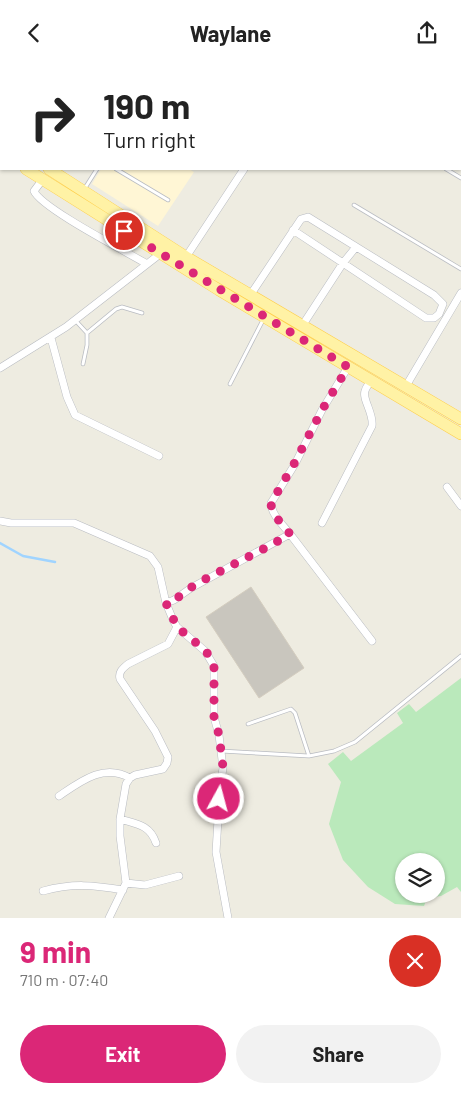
<!DOCTYPE html>
<html lang="en">
<head>
<meta charset="utf-8">
<style>
	body { margin:0; font-family:Barlow,sans-serif; background:#f2f2f2; color:#222; height:100vh; display:flex; flex-direction:column; font-size:19px; white-space:nowrap }
	* { box-sizing:border-box; margin:0 }
	p { font-size:16px; color:#767676 }
	.icon { flex:none; width:28px; height:28px; fill:none; stroke:currentColor; stroke-width:2; stroke-linecap:round; stroke-linejoin:round }
	.map { position:relative; height:853px; overflow:hidden }
	.drawer { display:flex; flex-direction:column; background:#fff; flex:1 }
	.drawer>* { flex:none }
	.guide { position:absolute; left:0px; top:0px; width:461px; height:105px; box-shadow:0 1px 4px #0004; background:#fff; color:#222; overflow:hidden }
	.fabs { position:absolute; left:395px; top:788px; display:grid; gap:10px }
	.fabs a { display:grid; place-items:center; width:50px; height:50px; border-radius:50%; background:#fff; box-shadow:0 1px 4px #0004; font-size:25px }
	.pin { position:absolute; display:grid; place-items:center; width:42px; height:42px; color:#fff; margin:-21px; border:2px solid #fff; border-radius:50%; box-shadow:0 1px 5px #0007 }
	.me { position:absolute; width:55px; margin:-28px; rotate:7deg; stroke-linejoin:round; filter:drop-shadow(0 0 4px #0008) }
	.turn { display:flex; align-items:center; gap:18px; height:105px; padding:0 20px; font-size:22px }
	.turn .icon { width:65px; height:65px; stroke-width:2.5 }
	.turn b { display:block; font-size:35px; line-height:42px }
	.round { display:grid; place-items:center; flex:none; width:52px; height:52px; border-radius:26px; background:#f2f2f2 }
	.summary { display:flex; align-items:center; justify-content:space-between; height:85px; padding:0 20px }
	h1 { font-size:30px; font-weight:700; line-height:38px; color:#db2777 }
	.action { display:flex; gap:10px; margin-top:auto; padding:10px 20px }
	.action a { flex:1; height:58px; border-radius:30px; background:#db2777; color:#fff; font-size:20px; font-weight:700; line-height:58px; text-align:center }
	.action a+a { background:#f2f2f2; color:#222 }
	header { display:flex; justify-content:space-between; align-items:center; height:65px; padding:0 20px; background:#fff; font-size:22px; font-weight:700 }
	.map>svg:first-child { display:block }
</style>
</head>
<body>
<header><svg class="icon" aria-label="back" viewBox="0 0 24 24"><path d="M15 5l-7 7 7 7"/></svg>Waylane<svg class="icon" aria-label="share" viewBox="0 0 24 24"><path d="M12 15V3M7 8l5-5 5 5M5 13v7h14v-7"/></svg></header>
<div class="map">
<svg width="461" height="853" viewBox="0 0 461 853">
	<rect width="100%" height="100%" fill="#eeece1"/>
	<path fill="#fff6d5" d="M 101,104 L 189,104 L 194,107 L 158,161 L 92,119 Z"/>
	<path fill="#dedbd0" d="M 57,0 L 266,0 L 265,1 Z"/>
	<path fill="#bae9bb" fill-rule="evenodd" d="M 461,613 L 461,827 L 457,822 L 441,831 L 427,833 L 424,841 L 395,839 L 368,822 L 343,795 L 329,759 L 341,717 L 328,699 L 343,687 L 351,696 L 403,658 L 397,648 L 409,639 L 416,647 ZM 404,796 L 436,796 L 436,829 L 404,829 Z"/>
	<g fill="none" stroke-linecap="round" stroke-linejoin="round">
		<path stroke="#a0d4ff" stroke-width="2.5" d="M 0,478 L 23,491 L 55,497"/>
	</g>
	<path fill="#c9c6be" stroke="#d4cdbf" d="M 251,522 L 304,603 L 259,633 L 206,552 Z"/>
	<g fill="none" stroke-linecap="round" stroke-linejoin="round">
		<g stroke="#b9bcc2" stroke-width="4.5">
			<path id="service" d="M 157,0 L 159,1
				M 8,1 L 8,0
				M 363,1 L 364,0
				M 0,16 L 1,14
				M 460,45 L 461,43
				M 116,104 L 168,135
				M 446,104 L 461,113
				M 85,123 L 97,104
				M 354,140 L 461,204
				M 75,255 L 87,268 L 87,280 L 83,299
				M 87,268 L 116,244 L 122,242 L 142,248
				M 230,319 L 263,255
				M 248,659 L 291,644 L 295,648 L 309,691
				M 221,686 L 309,691 L 334,686 L 355,677 L 461,591"/>
		</g>
		<g stroke="#b9bcc2" stroke-width="8">
			<path id="minor" d="M 312,1 L 313,0
				M 43,114 L 34,126 C 41,143 127,187 147,199
				M 116,181 L 124,166
				M 186,192 L 244,104
				M 251,229 L 301,154 L 308,152 L 434,230 L 443,239 L 439,249 L 434,253 L 426,253 L 293,165
				M 302,261 L 343,198 L 356,182
				M 51,273 L 67,332 L 75,350 L 159,391
				M 0,303 L 66,262 L 160,189
				M 406,321 L 461,228
				M 447,422 L 461,441
				M 0,456 L 11,458 L 74,458 L 150,491 L 158,502 L 166,538 L 173,555 L 177,562 L 205,586 L 214,601 L 214,652 L 219,670 L 223,703 L 220,722 L 216,787 L 228,853
				M 322,458 L 372,361 C 374,349 362,334 365,326 C 366,322 369,319 371,315
				M 290,469 L 372,576
				M 166,538 L 174,535 L 191,523 L 290,469 C 283,460 271,449 271,438 L 295,399 L 322,345 L 348,302
				M 59,731 C 81,716 104,698 130,713
				M 120,754 C 137,759 150,760 156,778
				M 126,818 L 145,820 L 179,811
				M 43,826 C 73,818 93,820 123,825
				M 109,853 L 126,818 L 120,771 L 120,754 L 126,719 L 130,713 L 135,710 L 163,704 L 167,698 L 168,692 L 155,666 L 120,614 C 118,607 123,603 128,599 L 168,579 L 177,562"/>
		</g>
		<g stroke="#ffce49" stroke-width="12">
			<path id="primary" d="M 0,73 L 1,74
				M 0,87 L 1,88
				M 26,104 L 219,225 L 461,369
				M 49,104 L 186,192 L 461,354"/>
		</g>
		<use href="#service" stroke="#fff" stroke-width="3"/>
		<use href="#minor" stroke="#fff" stroke-width="7"/>
		<use href="#primary" stroke="#fff2a5" stroke-width="11"/>
	</g>
	<g fill="none" stroke-linecap="round" stroke-linejoin="round">
		<path stroke="#db2777" stroke-width="9" stroke-dasharray="0 16.2" d="M 124,166 L 348,302 L 322,345 L 294,399 L 271,438 C 271,449 283,460 290,469 C 260,487 229,501 198,518 C 187,524 178,535 166,538 L 177,562 L 206,586 L 214,601 L 214,652 L 219,670 L 223,702 L 219,734"/>
	</g>
</svg>
<div class="fabs">
<a><svg class="icon" aria-label="layers" viewBox="0 0 24 24"><path d="M12 4l9 5-9 5-9-5zM3 14l9 5 9-5"/></svg></a>
</div>
<div class="pin" style="left:124px;top:166px;background:#d93025"><svg class="icon" aria-label="arrive" viewBox="0 0 24 24"><path d="M6 21V4h12l-3 4 3 4H6"/></svg></div>
<svg class="me" style="left:219px;top:734px" viewBox="-20 -20 40 40"><circle r="17" fill="#db2777" stroke="#fff" stroke-width="3"/><path d="M0-11L8 9 0 5-8 9z" fill="#fff"/></svg>
<div class="guide">
<div class="turn"><svg class="icon" aria-label="right" viewBox="0 0 24 24"><path d="M7 20v-9h11M14 6l5 5-5 5"/></svg><div><b>190 m</b>Turn right</div></div>
</div>
</div>
<section class="drawer">
<div class="summary"><div><h1>9 min</h1><p>710 m · 07:40</p></div><a class="round" style="background:#d93025;color:#fff"><svg class="icon" aria-label="close" viewBox="0 0 24 24"><path d="M6 6l12 12M18 6L6 18"/></svg></a></div>
<div class="action"><a>Exit</a><a>Share</a></div>
</section>
</body>
</html>
